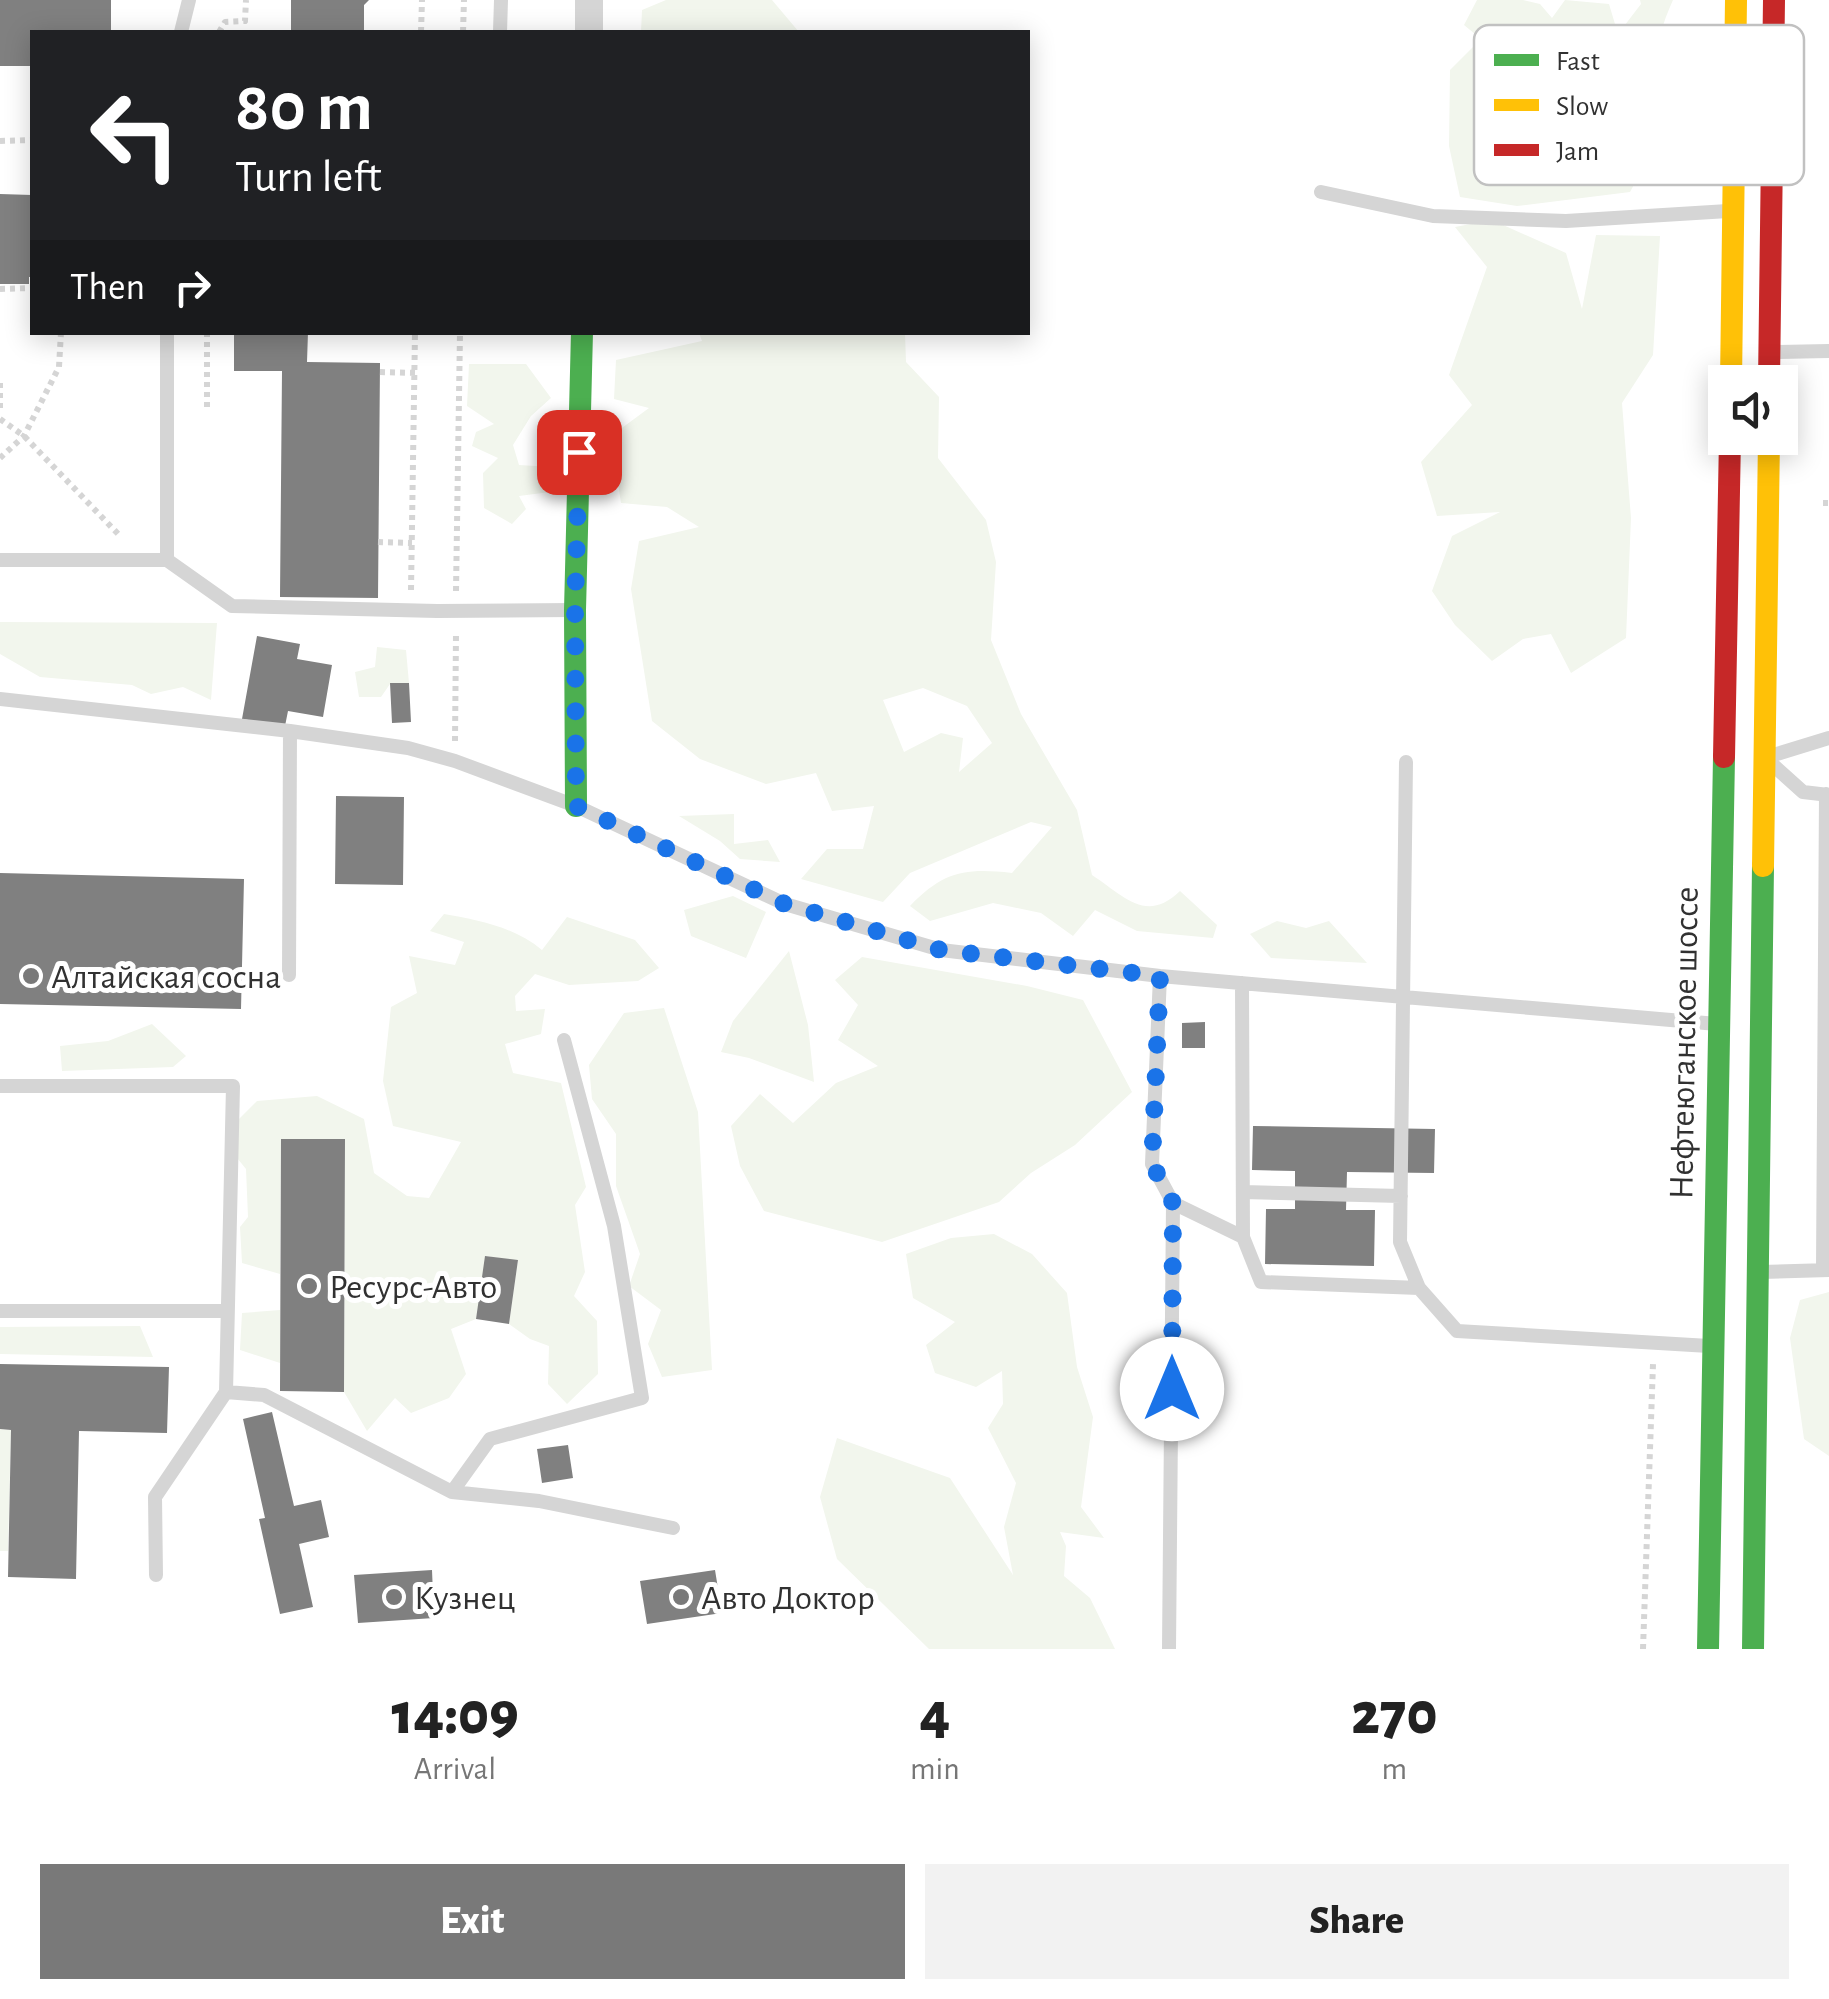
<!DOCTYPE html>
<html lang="en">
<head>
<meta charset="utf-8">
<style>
	body { margin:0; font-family:"Alegreya Sans",sans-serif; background:#f2f2f2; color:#222; height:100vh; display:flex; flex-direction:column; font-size:38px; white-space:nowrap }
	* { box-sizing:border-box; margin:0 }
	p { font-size:32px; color:#767676 }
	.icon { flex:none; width:55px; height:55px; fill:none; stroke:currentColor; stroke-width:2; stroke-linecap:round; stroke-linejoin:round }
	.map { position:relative; height:1649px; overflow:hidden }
	.details { display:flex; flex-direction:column; background:#fff; flex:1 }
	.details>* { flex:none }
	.guide { position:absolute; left:30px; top:30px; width:1000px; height:305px; border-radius:0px; box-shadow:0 5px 25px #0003; background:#202124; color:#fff; overflow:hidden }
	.tools { position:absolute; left:1708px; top:365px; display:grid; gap:20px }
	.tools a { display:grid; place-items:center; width:90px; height:90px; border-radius:0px; background:#fff; box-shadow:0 5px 25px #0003; font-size:50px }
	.pin { position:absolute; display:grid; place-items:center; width:85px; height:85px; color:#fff; margin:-42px; border-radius:20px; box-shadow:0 5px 15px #0006 }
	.me { position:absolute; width:110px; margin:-55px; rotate:0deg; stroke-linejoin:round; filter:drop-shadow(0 0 8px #0008) }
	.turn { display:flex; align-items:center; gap:35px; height:210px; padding:0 40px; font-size:45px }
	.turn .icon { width:130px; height:130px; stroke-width:2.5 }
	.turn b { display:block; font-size:70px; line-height:85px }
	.then { display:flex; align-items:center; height:95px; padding:0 40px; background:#0003; gap:20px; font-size:38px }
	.eta { display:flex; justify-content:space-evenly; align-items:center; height:170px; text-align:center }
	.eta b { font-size:60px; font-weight:800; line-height:70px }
	.action { display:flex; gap:20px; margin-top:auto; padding:20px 40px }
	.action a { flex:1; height:115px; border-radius:0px; background:#797979; color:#fff; font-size:40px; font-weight:800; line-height:115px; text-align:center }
	.action a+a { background:#f2f2f2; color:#222 }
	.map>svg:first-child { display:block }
</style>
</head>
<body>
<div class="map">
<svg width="1829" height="1649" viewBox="0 0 1829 1649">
	<rect width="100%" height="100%" fill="#fff"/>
	<path fill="#f2f6ed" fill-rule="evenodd" d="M 666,0 L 772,0 L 799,32 L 641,32 L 642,10 Z
		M 1477,0 L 1523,0 L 1540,4 L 1552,18 L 1565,0 L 1609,4 L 1618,34 L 1641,4 L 1640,0 L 1673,0 C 1652,46 1653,74 1668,122 L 1630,192 L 1517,206 L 1460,197 L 1449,146 L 1450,70 L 1481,39 L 1464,25 Z
		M 1492,220 L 1566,253 L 1582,309 L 1596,235 L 1660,236 L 1653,355 L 1622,403 L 1631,518 L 1626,638 L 1571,673 L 1551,634 L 1523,639 L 1492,661 L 1455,625 L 1432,591 L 1452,536 L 1500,512 L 1437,516 L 1421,462 L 1472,405 L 1449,375 L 1487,267 L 1455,227 Z
		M 699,333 L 905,333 L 906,362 L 939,397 L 938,458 L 986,520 L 996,562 L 991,640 L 1021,714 L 1077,810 L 1092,875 C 1124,896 1146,924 1180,891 L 1217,925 L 1213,938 L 1137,931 L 1095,910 L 1073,936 L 1041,913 L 993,903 L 930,921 L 910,906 C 944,871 965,868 1012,873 L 1052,827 L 1031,822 L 910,873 L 883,902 L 801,879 L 827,849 L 863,849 L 874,806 L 832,811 L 816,773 L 766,784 L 700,759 L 652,721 L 631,589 L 639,541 L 699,527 L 667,507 L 621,503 L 611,436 L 649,408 L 614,399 L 616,360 L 702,341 ZM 923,688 L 967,706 L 992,743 L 959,772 L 963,738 L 941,733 L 904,752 L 883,700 Z
		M 469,364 L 526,364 L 551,398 L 531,416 L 513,445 L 519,465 L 552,467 L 550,492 L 519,496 L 526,509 L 512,524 L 484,508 L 483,473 L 498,458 L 472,446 L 476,432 L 494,424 L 467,406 Z
		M 0,622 L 217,623 L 211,700 L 183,687 L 151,694 L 132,685 L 40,677 L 0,654 Z
		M 377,647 L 406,650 L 409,683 L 390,684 L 381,697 L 359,697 L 355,672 L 375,667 Z
		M 734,814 L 734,844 L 768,840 L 780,862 L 740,859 L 720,841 L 679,816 Z
		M 733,896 L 766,912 L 746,958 L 691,936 L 684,910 Z
		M 444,914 C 479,920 514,927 542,950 L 567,917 L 635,940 L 659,968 L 638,981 L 569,985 L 535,974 L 515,996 L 516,1011 L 545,1009 L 541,1034 L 505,1044 L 513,1073 L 561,1083 L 586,1187 L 575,1205 L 585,1272 L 574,1296 L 597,1321 L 598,1374 L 567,1404 L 548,1384 L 549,1346 L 530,1339 L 509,1324 L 518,1261 L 486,1256 L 476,1319 L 451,1329 L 466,1374 L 449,1398 L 411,1413 L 395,1398 L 367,1431 L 344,1392 L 345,1139 L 281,1139 L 280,1274 L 242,1263 L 240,1227 L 248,1217 L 246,1169 L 233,1153 L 237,1121 L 257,1101 L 317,1096 L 364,1119 L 374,1173 L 407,1196 L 429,1198 L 461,1142 L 393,1126 L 383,1081 L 391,1007 L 417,993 L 409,956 L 455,965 L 464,942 L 430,931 Z
		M 1277,921 L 1306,928 L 1329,921 L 1367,963 L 1271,958 L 1250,934 Z
		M 789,951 L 808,1025 L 814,1082 L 749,1058 L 721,1052 L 733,1021 Z
		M 862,957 L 1027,986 L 1083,1000 L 1132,1092 L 1075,1145 L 1031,1173 L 999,1202 L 882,1242 L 764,1211 L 740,1166 L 731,1126 L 760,1094 L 793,1123 L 836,1083 L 878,1066 L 838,1040 L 858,1005 L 835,980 Z
		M 664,1008 L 698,1112 L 712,1370 L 662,1377 L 648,1344 L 661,1310 L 629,1286 L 640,1254 L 616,1186 L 616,1134 L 592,1099 L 589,1065 L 624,1013 Z
		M 152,1024 L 186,1056 L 173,1067 L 62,1071 L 60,1046 L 108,1041 Z
		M 994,1234 L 1032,1254 L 1067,1293 L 1077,1367 L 1093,1417 L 1081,1507 L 1104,1538 L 1060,1532 L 1066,1546 L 1064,1576 L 1090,1598 L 1115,1649 L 929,1649 L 837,1559 L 820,1497 L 837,1438 L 950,1478 L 1013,1575 L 1004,1527 L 1016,1483 L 988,1428 L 1003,1404 L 1002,1371 L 976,1387 L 935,1373 L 926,1345 L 955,1322 L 913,1298 L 906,1254 L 951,1238 Z
		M 1829,1292 L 1829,1456 L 1804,1439 L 1790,1338 L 1800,1300 Z
		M 280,1310 L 280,1363 L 240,1350 L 242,1313 Z
		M 140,1326 L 153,1357 L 0,1354 L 0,1327 Z
		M 0,1429 L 11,1430 L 8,1551 L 0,1551 Z"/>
	<path fill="#808080" d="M 0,0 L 111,0 L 111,32 L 32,32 L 32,66 L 0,66 Z
		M 291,0 L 369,0 L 364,5 L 364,32 L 291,32 Z
		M 0,194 L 32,195 L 32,277 L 29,277 L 29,284 L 0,284 Z
		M 234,332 L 308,332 L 307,362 L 380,363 L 378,598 L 280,597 L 282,371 L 234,371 Z
		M 257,636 L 300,644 L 297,659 L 332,665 L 323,717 L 288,711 L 285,726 L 242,719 Z
		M 390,683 L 409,683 L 411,722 L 392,723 Z
		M 336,796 L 404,797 L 403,885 L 335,884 Z
		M 0,873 L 244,879 L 241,1009 L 0,1004 Z
		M 1205,1022 L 1205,1048 L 1182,1048 L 1182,1023 Z
		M 1253,1126 L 1435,1129 L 1434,1173 L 1347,1172 L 1346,1210 L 1375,1210 L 1374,1266 L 1265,1264 L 1266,1209 L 1295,1209 L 1295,1171 L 1252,1170 Z
		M 281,1139 L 345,1139 L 344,1392 L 280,1391 Z
		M 485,1256 L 518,1260 L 509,1324 L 476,1319 Z
		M 0,1364 L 169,1367 L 167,1433 L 79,1431 L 76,1579 L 8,1577 L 11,1430 L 0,1429 Z
		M 272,1412 L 294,1506 L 321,1500 L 329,1537 L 299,1544 L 313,1607 L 280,1614 L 259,1519 L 265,1518 L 243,1419 Z
		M 568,1445 L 573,1478 L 542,1483 L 537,1449 Z
		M 432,1570 L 434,1618 L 358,1623 L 354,1575 Z
		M 715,1570 L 722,1613 L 647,1624 L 640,1581 Z"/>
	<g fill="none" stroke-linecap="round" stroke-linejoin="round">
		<path stroke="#d5d5d5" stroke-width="6" stroke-dasharray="5 5" stroke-linecap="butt" d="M 219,32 L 225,22 L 245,21 L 246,0
			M 421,32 L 422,0
			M 463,32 L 464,0
			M 0,141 L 32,140
			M 0,289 L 32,288
			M 207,332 L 207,407
			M 380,372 L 415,373
			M 0,383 L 0,409
			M 0,419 L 24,436 L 121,537
			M 0,458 L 24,436 L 59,367 L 61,332
			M 1823,503 L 1829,503
			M 378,542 L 412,543
			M 411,590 L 415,332
			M 456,591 L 460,332
			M 455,741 L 456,634
			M 1643,1649 L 1653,1364"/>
		<path stroke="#d5d5d5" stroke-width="14" d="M 181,32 L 189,0
			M 500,32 L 501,0
			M 1321,192 L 1433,216 L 1566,221 L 1728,211
			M 1775,352 L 1829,351
			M 0,560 L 167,560 L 167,332
			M 167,560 L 232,606 L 437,611 L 574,610
			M 0,699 L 290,731 L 408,748 L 455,761 L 576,806 L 785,904 L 941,950 L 1160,976 L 1717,1024
			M 1770,756 L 1829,738
			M 1406,762 L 1400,1242 L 1419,1288 L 1457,1331 L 1709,1346
			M 1773,765 L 1803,792 L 1829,795
			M 289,975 L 290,731
			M 1160,976 L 1152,1164 L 1173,1203 L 1243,1237
			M 1242,983 L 1243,1237 L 1261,1282 L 1419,1288
			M 0,1086 L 233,1086 L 226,1392 L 155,1497 L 156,1575
			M 1243,1192 L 1401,1196
			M 1823,1270 L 1826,794
			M 1761,1272 L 1829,1270
			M 0,1311 L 226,1311
			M 226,1392 L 264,1395 L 452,1492 L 539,1501 L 673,1528
			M 452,1492 L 490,1439 L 642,1398 L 614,1226 L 564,1040
			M 1169,1649 L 1173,1203"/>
		<path stroke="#d5d5d5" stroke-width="28" d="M 589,32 L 589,0"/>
		<path stroke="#4caf50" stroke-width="22" d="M 576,806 L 575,610 L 582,332
			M 1708,1649 L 1724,757
			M 1753,1649 L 1763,866"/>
		<path stroke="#ffc107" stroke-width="22" d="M 1731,382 L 1736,0
			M 1763,866 L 1769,438"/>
		<path stroke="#c62828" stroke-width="22" d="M 1769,382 L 1774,0
			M 1724,757 L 1730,438"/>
	</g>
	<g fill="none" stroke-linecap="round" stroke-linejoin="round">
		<path stroke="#1a73e8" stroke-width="18" stroke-dasharray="0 32.4" d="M 579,452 L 575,610 L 576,806 L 785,904 L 941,950 L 1160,976 L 1152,1164 L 1173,1203 L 1172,1389"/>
	</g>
	<g fill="#797979" stroke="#fff" stroke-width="4">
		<circle cx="31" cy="976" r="10"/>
		<circle cx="309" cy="1286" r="10"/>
		<circle cx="394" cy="1597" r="10"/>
		<circle cx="681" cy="1597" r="10"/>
	</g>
	<g text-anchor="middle" stroke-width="10" stroke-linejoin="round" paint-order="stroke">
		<g font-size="35" fill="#313131" stroke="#fff" text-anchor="start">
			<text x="51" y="988">Алтайская сосна</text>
			<text x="329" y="1298">Ресурс-Авто</text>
			<text x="414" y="1609">Кузнец</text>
			<text x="701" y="1609">Авто Доктор</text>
		</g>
		<g font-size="35" fill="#313131" stroke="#fff">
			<text transform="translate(1683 1043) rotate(-89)" y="12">Нефтеюганское шоссе</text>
		</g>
	</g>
	<rect x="1474" y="25" width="330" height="160" rx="15" fill="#fff" stroke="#c1c1c1" stroke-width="2.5"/>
	<rect x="1494" y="54" width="45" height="12" fill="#4caf50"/>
	<rect x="1494" y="99" width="45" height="12" fill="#ffc107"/>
	<rect x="1494" y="144" width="45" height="12" fill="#c62828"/>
	<g font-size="28" fill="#313131">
		<text x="1556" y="70">Fast</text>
		<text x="1556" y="115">Slow</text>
		<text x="1556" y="160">Jam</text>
	</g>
</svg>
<div class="tools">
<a><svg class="icon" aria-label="sound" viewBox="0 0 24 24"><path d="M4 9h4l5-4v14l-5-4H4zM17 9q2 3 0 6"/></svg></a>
</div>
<div class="pin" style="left:579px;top:452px;background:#d93025"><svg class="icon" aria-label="arrive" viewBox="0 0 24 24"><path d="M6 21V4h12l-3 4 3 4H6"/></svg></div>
<svg class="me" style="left:1172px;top:1389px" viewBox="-20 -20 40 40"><circle r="19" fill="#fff"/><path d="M0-13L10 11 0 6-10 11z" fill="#1a73e8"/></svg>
<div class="guide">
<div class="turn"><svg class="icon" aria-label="left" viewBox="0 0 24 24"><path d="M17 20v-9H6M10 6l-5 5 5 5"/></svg><div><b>80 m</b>Turn left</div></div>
<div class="then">Then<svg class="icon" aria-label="right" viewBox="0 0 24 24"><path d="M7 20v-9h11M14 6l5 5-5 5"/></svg></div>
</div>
</div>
<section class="details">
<div class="eta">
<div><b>14:09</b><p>Arrival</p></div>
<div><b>4</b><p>min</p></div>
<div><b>270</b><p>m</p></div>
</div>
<div class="action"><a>Exit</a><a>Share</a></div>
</section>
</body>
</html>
